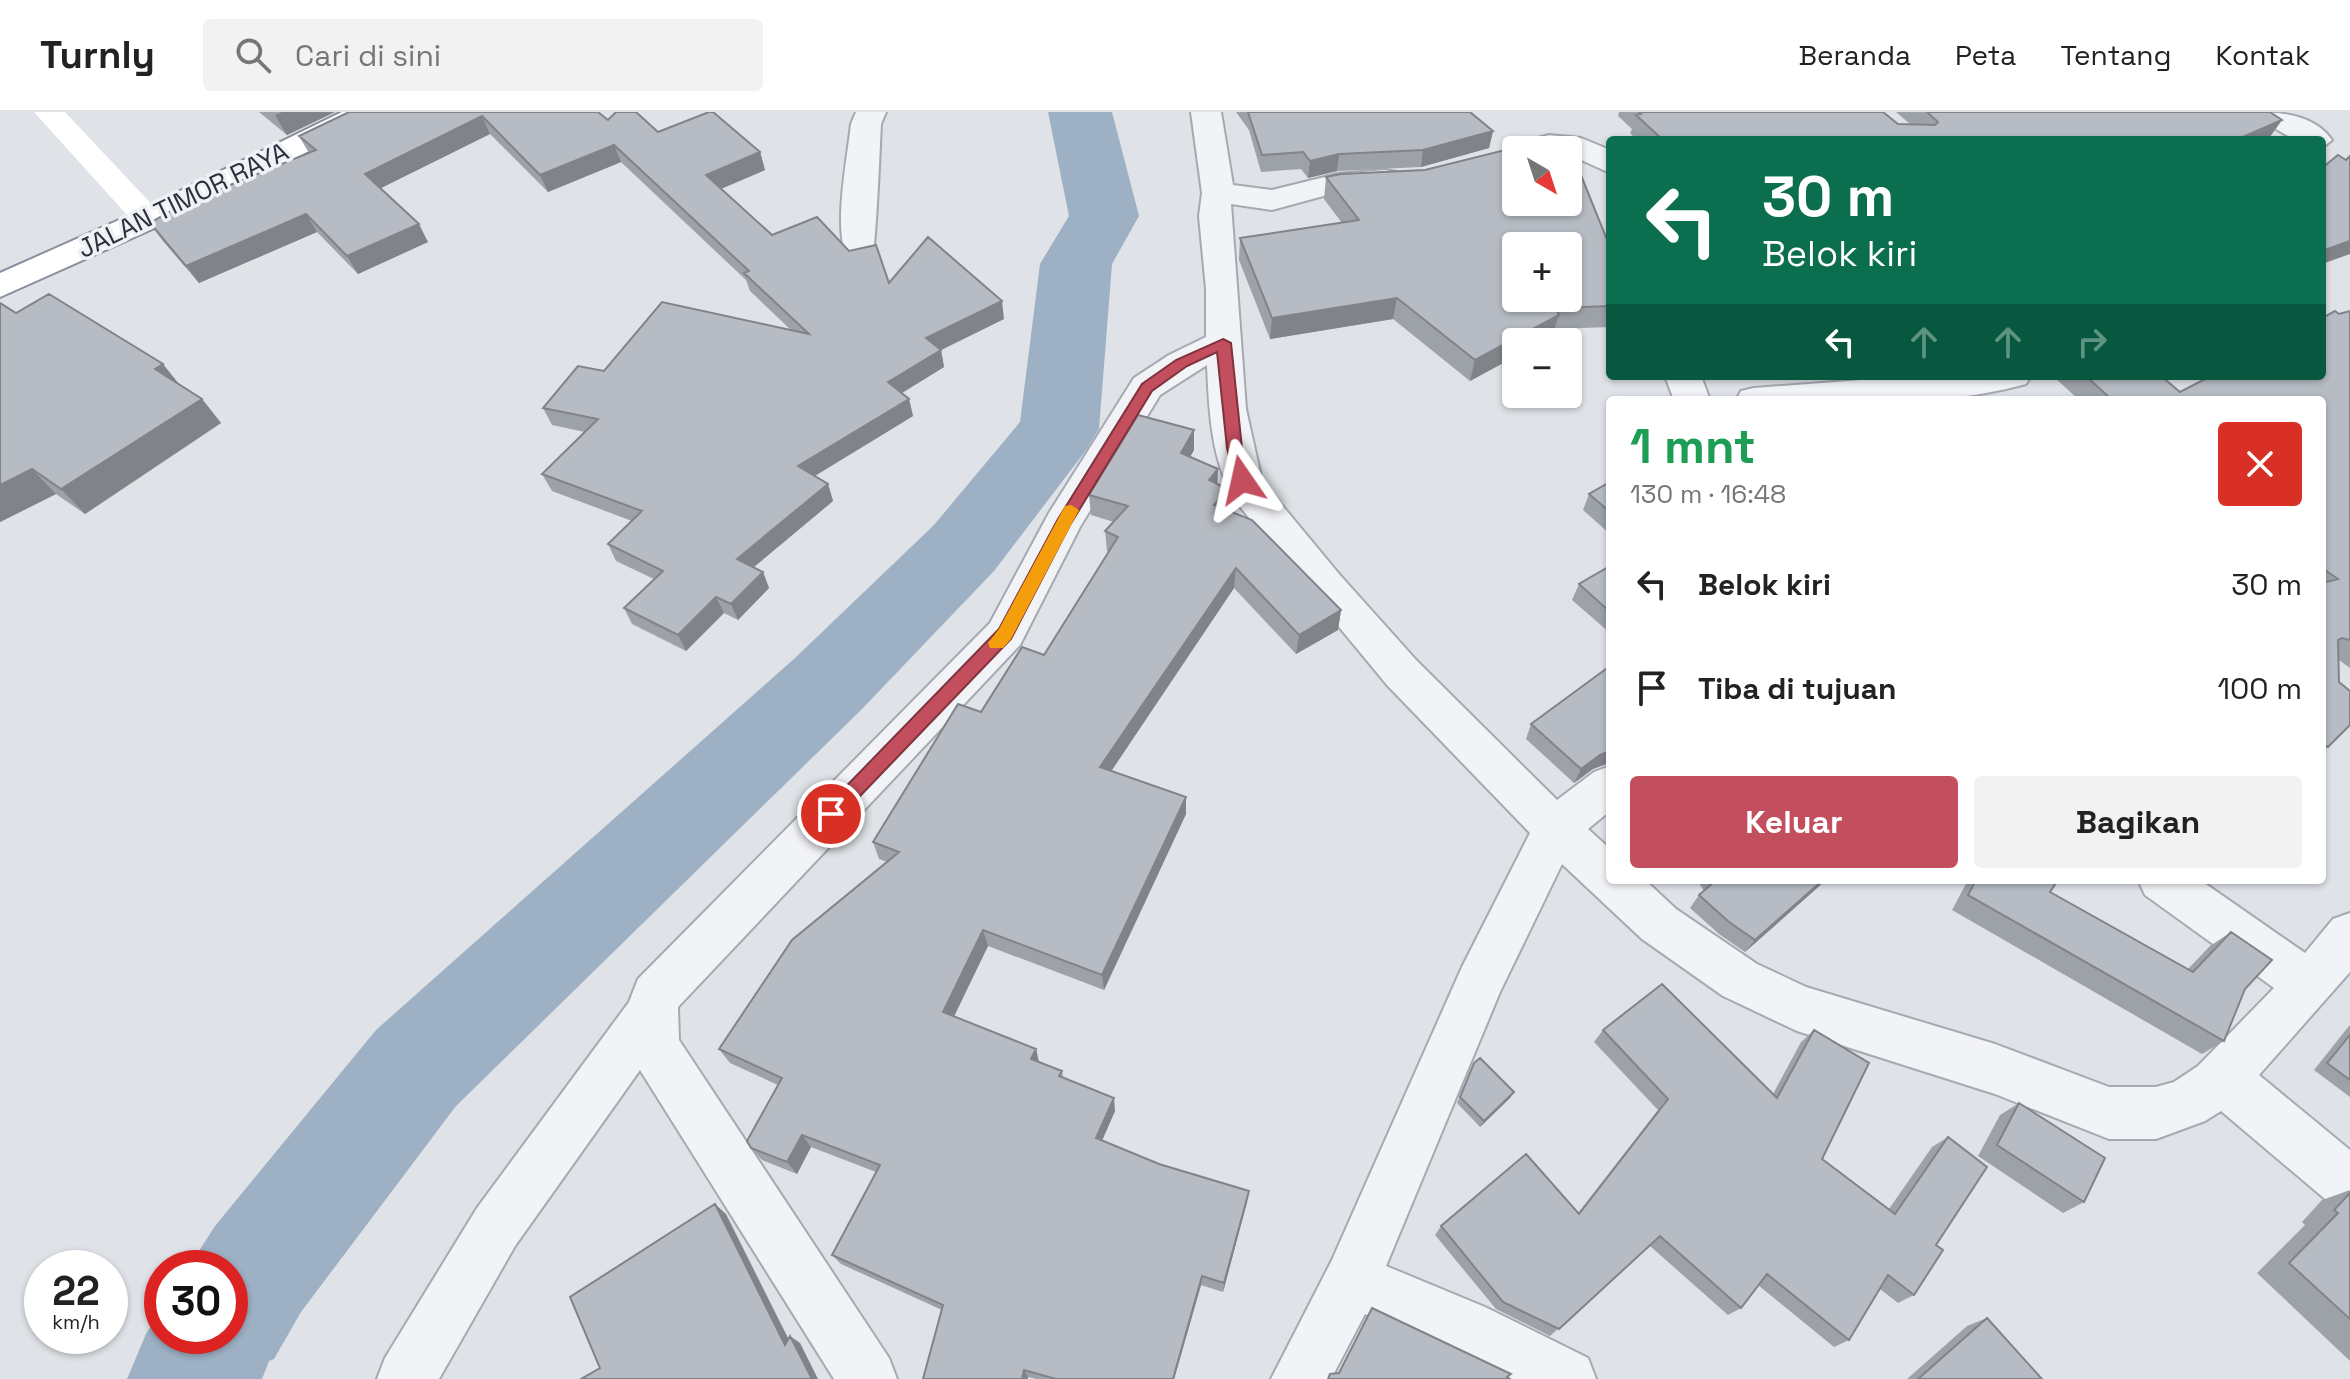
<!DOCTYPE html>
<html lang="id">
<head>
<meta charset="utf-8">
<style>
	body { margin:0; font-family:"Space Grotesk",sans-serif; background:#f2f2f2; color:#222; height:100vh; display:flex; flex-direction:column; font-size:30px; white-space:nowrap }
	* { box-sizing:border-box; margin:0 }
	p { font-size:26px; color:#767676 }
	.icon { flex:none; width:44px; height:44px; fill:none; stroke:currentColor; stroke-width:2; stroke-linecap:round; stroke-linejoin:round }
	.map { position:relative; flex:1; overflow:hidden }
	.drawer { position:absolute; left:1606px; top:284px; width:720px; height:488px; display:flex; flex-direction:column; background:#fff; border-radius:8px; box-shadow:0 2px 6px #0004 }
	.drawer>* { flex:none }
	.top-card { position:absolute; left:1606px; top:24px; width:720px; height:244px; border-radius:8px; box-shadow:0 2px 6px #0004; background:#0b6e4f; color:#fff; overflow:hidden }
	.needle { width:52px; rotate:141deg }
	.tools { position:absolute; left:1502px; top:24px; display:grid; gap:16px }
	.tools a { display:grid; place-items:center; width:80px; height:80px; border-radius:8px; background:#fff; box-shadow:0 2px 6px #0004; font-size:40px }
	.speed { position:absolute; left:24px; top:1138px; display:flex; gap:16px; font-size:40px; font-weight:700; text-align:center }
	.speed>* { display:grid; place-content:center; width:104px; height:104px; border-radius:50%; background:#fff; box-shadow:0 2px 6px #0004; line-height:1 }
	.speed small { font-size:20px; font-weight:400 }
	.speed .limit { border:12px solid #d22; background:#fff; color:#111 }
	.pin { position:absolute; display:grid; place-items:center; width:68px; height:68px; color:#fff; margin:-34px; border:4px solid #fff; border-radius:50%; box-shadow:0 2px 8px #0007 }
	.me { position:absolute; width:88px; margin:-44px; rotate:349deg; stroke-linejoin:round; filter:drop-shadow(0 0 6px #0008) }
	.turn { display:flex; align-items:center; gap:28px; height:168px; padding:0 24px; font-size:36px }
	.turn .icon { width:104px; height:104px; stroke-width:2.5 }
	.turn b { display:block; font-size:56px; line-height:68px }
	.lanes { display:flex; align-items:center; height:76px; padding:0 24px; background:#0003; justify-content:center; gap:40px; direction:ltr }
	.lanes .off { opacity:.35 }
	.round { display:grid; place-items:center; flex:none; width:84px; height:84px; border-radius:8px; background:#f2f2f2 }
	.summary { display:flex; align-items:center; justify-content:space-between; height:136px; padding:0 24px }
	h1 { font-size:48px; font-weight:600; line-height:60px; color:#1e9e55 }
	.primary-button { display:flex; gap:16px; margin-top:auto; padding:16px 24px }
	.primary-button a { flex:1; height:92px; border-radius:8px; background:#c24e5e; color:#fff; font-size:32px; font-weight:600; line-height:92px; text-align:center }
	.primary-button a+a { background:#f2f2f2; color:#222 }
	ul { padding:0; list-style:none }
	li { display:flex; align-items:center; gap:24px; height:104px; padding:0 24px }
	li div { flex:1 }
	li b { display:block; font-size:30px }
	li em { font-style:normal }
	header { display:flex; align-items:center; gap:48px; box-sizing:border-box; height:112px; padding:0 40px; background:#fff; border-bottom:2px solid #e0e0e0 }
	header strong { font-size:38px }
	nav { display:flex; gap:44px; margin-inline-start:auto; font-size:28px }
	.search { width:560px; height:72px; background:#f2f2f2; display:flex; align-items:center; gap:20px; box-sizing:border-box; padding:0 28px; border-radius:8px; color:#767676; font-size:30px }
	.map>svg:first-child { display:block }
</style>
</head>
<body>
<header>
<strong>Turnly</strong>
<div class="search"><svg class="icon" aria-label="search" viewBox="0 0 24 24"><circle cx="10" cy="10" r="6"/><path d="M15 15l6 6"/></svg>Cari di sini</div>
<nav><a>Beranda</a><a>Peta</a><a>Tentang</a><a>Kontak</a></nav>
</header>
<div class="map">
<svg width="2350" height="1267" viewBox="0 0 2350 1267">
	<rect width="100%" height="100%" fill="#dfe2e7"/>
	<g fill="none" stroke-linecap="round" stroke-linejoin="round">
		<path fill="#9db0c4" fill-rule="evenodd" d="M 1048,0 L 1112,0 L 1139,104 L 1112,152 L 1099,317 L 1087,337 L 994,459 L 861,598 L 456,994 L 301,1200 L 274,1247 L 269,1249 L 262,1267 L 127,1267 L 146,1222 L 162,1197 L 162,1224 L 230,1224 L 230,1156 L 188,1156 L 215,1114 L 376,918 L 795,546 L 934,413 L 1020,310 L 1040,152 L 1069,104 Z"/>
		<g stroke="#a5a9b1" stroke-width="4">
			<path id="street" d="M 856,0 L 886,0 L 881,12 C 880,31 876,138 872,145 L 860,148 L 848,145 C 832,121 848,42 851,12 Z
				M 1191,0 L 1221,0 L 1233,73 L 1272,78 L 1337,62 L 1385,58 L 1396,60 L 1401,67 L 1396,74 L 1338,80 L 1272,98 L 1231,92 L 1246,297 L 1262,369 L 1339,462 L 1417,549 L 1557,688 L 1594,660 L 1610,654 L 1610,699 L 1588,717 L 1610,737 L 1610,768 L 1645,768 L 1676,797 L 1757,852 L 1806,875 L 1995,932 L 2109,975 L 2156,975 L 2174,970 L 2198,954 L 2274,876 L 2145,783 L 2138,768 L 2200,768 L 2305,841 L 2333,807 L 2350,801 L 2350,860 L 2259,963 L 2350,1038 L 2350,1100 L 2331,1092 L 2221,999 L 2205,1009 L 2156,1027 L 2109,1027 L 1995,982 L 1797,919 L 1723,884 L 1642,827 L 1562,752 L 1500,880 L 1386,1154 L 1485,1195 L 1588,1246 L 1596,1267 L 1506,1267 L 1445,1235 L 1365,1202 L 1331,1267 L 1271,1267 L 1332,1148 L 1462,855 L 1530,721 L 1387,573 L 1236,390 C 1211,349 1209,300 1207,253 L 1160,283 L 1080,415 L 1020,533 L 678,895 L 679,928 L 889,1246 L 897,1267 L 834,1267 L 640,958 L 515,1134 L 439,1267 L 377,1267 L 385,1246 L 477,1096 L 629,890 L 638,867 L 990,511 L 1049,401 L 1134,266 L 1169,243 L 1206,225 L 1206,177 L 1199,104 L 1202,81 Z
				M 2252,0 C 2280,0 2314,2 2332,28 L 2322,36 L 2322,28 L 2295,28 L 2257,6 Z
				M 1549,23 L 1581,26 L 1610,38 L 1610,61 L 1568,42 L 1568,38 L 1516,38 L 1516,44 L 1512,38 L 1516,32 Z
				M 1665,264 L 1701,264 L 1710,288 L 1674,288 Z
				M 1915,264 L 2031,264 L 2026,272 C 1933,298 1831,288 1736,288 L 1741,279 L 1754,276 Z"/>
		</g>
		<g stroke="#88909d" stroke-width="4">
			<path id="highway" d="M 342,0 L 380,0 L 375,6 L 159,114 L 0,185 L 0,161 L 137,100 Z"/>
		</g>
		<use href="#street" fill="#f2f3f6" fill-rule="evenodd"/>
		<path fill="#fff" fill-rule="evenodd" d="M 34,0 L 65,0 L 159,100 L 164,107 L 159,114 L 148,117 L 137,114 Z"/>
		<use href="#highway" fill="#fff" fill-rule="evenodd"/>
	</g>
	<path fill="#9da2a9" d="M 259,0 L 335,0 L 287,23 Z
		M 349,0 L 608,8 L 658,20 L 760,40 L 765,58 L 721,77 L 772,123 L 849,139 L 889,171 L 1004,207 L 941,238 L 944,255 L 902,281 L 909,287 L 913,304 L 815,364 L 828,372 L 833,389 L 754,455 L 763,460 L 769,476 L 738,508 L 724,501 L 686,539 L 632,512 L 624,496 L 654,467 L 616,449 L 608,432 L 632,409 L 552,379 L 542,362 L 585,320 L 552,313 L 543,296 L 604,259 L 791,218 L 750,179 L 746,168 L 621,50 L 548,80 L 490,22 L 381,76 L 428,130 L 358,162 L 317,120 L 199,171 L 162,128 L 150,111 L 309,41 L 299,24 Z
		M 1236,0 L 1470,0 L 1493,19 L 1489,36 L 1421,55 L 1337,59 L 1308,66 L 1301,57 L 1261,60 L 1249,18 Z
		M 1619,0 L 1883,0 L 1898,12 L 1910,12 L 1896,0 L 2270,0 L 2282,8 L 2269,26 L 2264,28 L 1637,28 L 1630,21 L 1632,17 L 1618,4 Z
		M 1326,65 L 1610,135 L 1610,215 L 1554,217 L 1552,224 L 1541,230 L 1516,230 L 1516,244 L 1470,269 L 1393,207 L 1270,227 L 1239,148 L 1240,126 L 1342,111 L 1324,87 Z
		M 0,191 L 16,201 L 179,273 L 202,287 L 221,311 L 85,402 L 56,382 L 0,410 Z
		M 2350,199 L 2350,556 L 2339,548 L 2328,635 L 2322,640 L 2322,288 L 2079,288 L 2053,264 L 2161,264 L 2180,280 L 2339,202 Z
		M 1194,318 L 1194,338 L 1190,345 L 1218,372 L 1228,377 L 1226,398 L 1341,498 L 1338,518 L 1296,542 L 1234,476 L 1111,659 L 1186,702 L 1104,878 L 988,834 L 953,904 L 1036,937 L 1039,950 L 1062,959 L 1063,965 L 1115,999 L 1102,1028 L 1247,1090 L 1223,1180 L 1201,1173 L 1174,1267 L 1036,1267 L 1028,1265 L 1028,1267 L 923,1267 L 942,1198 L 841,1152 L 832,1143 L 876,1060 L 811,1035 L 797,1062 L 762,1048 L 751,1036 L 778,973 L 730,951 L 719,937 L 887,750 L 879,747 L 873,730 L 981,600 L 1044,543 L 1108,440 L 1107,439 L 1105,419 L 1114,410 L 1091,403 L 1089,383 Z
		M 1610,366 L 1610,422 L 1583,398 L 1589,382 L 1608,371 Z
		M 1610,454 L 1610,521 L 1572,488 L 1579,472 Z
		M 1610,554 L 1610,653 L 1609,651 L 1593,657 L 1574,671 L 1526,627 L 1531,612 Z
		M 1697,768 L 1826,768 L 1745,840 L 1719,822 L 1690,796 L 1699,783 L 1704,779 Z
		M 1968,768 L 2058,768 L 2050,780 L 2188,857 L 2210,834 L 2231,820 L 2245,877 L 2224,929 L 2202,942 L 1952,798 Z
		M 2349,914 L 2350,914 L 2350,985 L 2314,958 Z
		M 1603,918 L 1773,982 L 1801,930 L 1814,918 L 1822,1047 L 1889,1097 L 1932,1035 L 1948,1025 L 1936,1133 L 1914,1183 L 1898,1191 L 1880,1177 L 1849,1228 L 1834,1235 L 1758,1173 L 1741,1196 L 1728,1203 L 1650,1134 L 1550,1224 L 1496,1197 L 1435,1123 L 1441,1114 L 1578,1101 L 1658,998 L 1594,930 Z
		M 1474,951 L 1514,980 L 1510,986 L 1480,1015 L 1457,991 Z
		M 2019,991 L 2084,1090 L 2063,1101 L 1978,1044 L 2000,1003 Z
		M 2350,1078 L 2350,1249 L 2257,1161 L 2305,1113 L 2302,1110 L 2322,1088 Z
		M 1987,1206 L 2042,1267 L 1907,1267 L 1967,1214 Z"/>
	<path fill="#808489" d="M 282,0 L 335,0 L 287,23 L 275,3 Z
		M 482,4 L 490,22 L 375,79 L 365,62 Z
		M 2282,8 L 2269,26 L 2264,28 L 2236,28 Z
		M 1493,19 L 1489,36 L 1421,55 L 1423,38 Z
		M 614,33 L 621,50 L 548,80 L 540,63 Z
		M 760,40 L 765,58 L 711,81 L 706,63 Z
		M 1339,42 L 1337,59 L 1308,66 L 1310,49 Z
		M 306,102 L 317,120 L 199,171 L 186,154 Z
		M 419,112 L 428,130 L 358,162 L 347,144 Z
		M 2350,129 L 2350,142 L 2322,152 L 2322,139 Z
		M 1397,186 L 1393,207 L 1270,227 L 1272,206 Z
		M 1002,189 L 1004,207 L 941,238 L 944,255 L 892,287 L 888,270 L 926,226 Z
		M 1559,203 L 1552,224 L 1541,230 L 1516,230 L 1516,244 L 1470,269 L 1475,248 Z
		M 163,252 L 183,277 L 155,257 Z
		M 202,287 L 221,311 L 85,402 L 61,377 Z
		M 909,287 L 913,304 L 803,371 L 798,354 Z
		M 1194,318 L 1194,338 L 1181,361 L 1181,341 Z
		M 32,357 L 56,382 L 0,410 L 0,373 Z
		M 1218,357 L 1217,378 L 1209,368 Z
		M 828,372 L 833,389 L 743,464 L 737,447 Z
		M 1228,377 L 1227,397 L 1213,413 L 1214,393 Z
		M 1236,456 L 1234,476 L 1102,673 L 1100,655 Z
		M 763,460 L 769,476 L 738,508 L 731,492 Z
		M 716,485 L 724,501 L 686,539 L 678,523 Z
		M 1341,498 L 1338,518 L 1296,542 L 1299,523 Z
		M 1610,639 L 1609,651 L 1593,657 L 1574,671 L 1581,657 L 1600,643 Z
		M 1186,685 L 1186,702 L 1104,878 L 1102,863 Z
		M 1823,768 L 1826,768 L 1745,840 L 1755,828 Z
		M 983,818 L 988,834 L 949,915 L 943,900 Z
		M 1036,937 L 1039,951 L 1031,947 Z
		M 1514,980 L 1510,986 L 1480,1015 L 1484,1009 Z
		M 1114,986 L 1115,999 L 1098,1038 L 1096,1026 Z
		M 802,1023 L 811,1035 L 797,1062 L 787,1050 Z
		M 1249,1079 L 1247,1090 L 1223,1180 L 1224,1171 Z
		M 715,1092 L 726,1102 L 795,1240 L 785,1233 Z
		M 1202,1164 L 1201,1173 L 1174,1267 L 1173,1267 Z
		M 790,1224 L 800,1231 L 818,1267 L 812,1267 Z
		M 1024,1258 L 1028,1265 L 1028,1267 L 1022,1267 Z"/>
	<path fill="#b7bcc4" stroke="#808489" stroke-width="2" fill-rule="evenodd" d="M 349,0 L 598,0 L 608,8 L 616,0 L 636,0 L 658,20 L 709,0 L 713,0 L 760,40 L 706,63 L 772,123 L 817,105 L 849,139 L 876,133 L 889,171 L 928,125 L 1002,189 L 926,226 L 941,238 L 888,270 L 909,287 L 798,354 L 828,372 L 737,447 L 763,460 L 731,492 L 716,485 L 678,523 L 624,496 L 663,459 L 608,432 L 642,399 L 542,362 L 598,307 L 543,296 L 578,254 L 604,259 L 662,190 L 809,222 L 744,161 L 749,159 L 614,33 L 540,63 L 482,4 L 365,62 L 419,112 L 347,144 L 306,102 L 186,154 L 150,111 L 181,93 L 316,38 L 299,24 Z
		M 1248,0 L 1470,0 L 1493,19 L 1423,38 L 1339,42 L 1310,49 L 1303,40 L 1262,43 Z
		M 1639,0 L 1883,0 L 1898,12 L 1935,13 L 1938,10 L 1927,0 L 2270,0 L 2282,8 L 2236,28 L 1663,28 L 1636,3 L 1641,2 Z
		M 1517,35 L 1521,38 L 1516,38 L 1516,90 L 1568,90 L 1568,58 L 1578,56 L 1610,135 L 1610,194 L 1556,196 L 1559,203 L 1475,248 L 1397,186 L 1272,206 L 1240,126 L 1359,108 L 1326,65 L 1341,62 L 1425,58 ZM 1516,134 L 1568,134 L 1568,186 L 1516,186 Z
		M 2338,43 L 2346,48 L 2350,44 L 2350,129 L 2322,139 L 2322,56 Z
		M 49,182 L 163,252 L 155,257 L 202,287 L 61,377 L 32,357 L 0,373 L 0,191 L 16,201 Z
		M 2335,199 L 2339,202 L 2350,199 L 2350,528 L 2342,526 L 2338,528 L 2339,570 L 2350,579 L 2350,613 L 2328,635 L 2322,631 L 2322,471 L 2338,467 L 2322,456 L 2322,288 L 2112,288 L 2086,264 L 2161,264 L 2180,280 L 2211,264 L 2322,264 L 2322,206 Z
		M 1138,303 L 1194,318 L 1181,341 L 1218,357 L 1209,368 L 1228,377 L 1214,393 L 1252,408 L 1341,498 L 1299,523 L 1236,456 L 1100,655 L 1186,685 L 1102,863 L 983,818 L 943,900 L 1036,937 L 1031,947 L 1062,959 L 1059,964 L 1114,986 L 1096,1026 L 1159,1052 L 1249,1079 L 1224,1171 L 1202,1164 L 1173,1267 L 1056,1267 L 1024,1258 L 1022,1267 L 923,1267 L 943,1193 L 832,1143 L 880,1053 L 802,1023 L 787,1050 L 751,1036 L 747,1029 L 782,966 L 719,937 L 792,828 L 899,740 L 873,730 L 958,592 L 981,600 L 1022,535 L 1044,543 L 1118,425 L 1105,419 L 1128,394 L 1089,383 Z
		M 1610,370 L 1610,400 L 1589,382 Z
		M 1610,454 L 1610,500 L 1579,472 Z
		M 1610,554 L 1610,639 L 1600,643 L 1581,657 L 1531,612 Z
		M 1715,768 L 1823,768 L 1755,828 L 1729,810 L 1699,783 L 1715,769 Z
		M 1976,768 L 2058,768 L 2050,780 L 2193,860 L 2231,820 L 2272,848 L 2245,877 L 2224,929 L 1968,783 Z
		M 1662,872 L 1777,986 L 1814,918 L 1869,951 L 1822,1047 L 1895,1102 L 1948,1025 L 1987,1055 L 1936,1133 L 1943,1138 L 1914,1183 L 1888,1163 L 1849,1228 L 1767,1162 L 1741,1196 L 1660,1124 L 1559,1217 L 1503,1190 L 1441,1114 L 1526,1042 L 1579,1102 L 1668,987 L 1603,918 Z
		M 2350,923 L 2350,968 L 2327,951 Z
		M 1480,946 L 1514,980 L 1484,1009 L 1460,985 L 1474,951 Z
		M 2019,991 L 2105,1046 L 2084,1090 L 1997,1033 Z
		M 2350,1081 L 2350,1207 L 2289,1151 L 2338,1101 L 2334,1098 Z
		M 715,1092 L 785,1233 L 790,1224 L 812,1267 L 581,1267 L 600,1256 L 570,1185 Z
		M 1372,1196 L 1511,1262 L 1507,1265 L 1510,1267 L 1328,1267 L 1330,1262 L 1339,1261 Z
		M 1987,1206 L 2042,1267 L 1918,1267 Z"/>
	<path fill="#c24e5e" stroke="#7e333d" stroke-width="2" d="M 1223,227 L 1231,231 L 1242,336 L 1249,368 L 1247,372 L 1242,374 L 1234,368 L 1227,336 L 1217,240 L 1187,254 L 1152,279 L 1070,413 L 1011,527 L 837,708 L 824,708 L 821,702 L 824,697 L 999,517 L 1058,407 L 1142,272 L 1176,248 Z"/>
	<path fill="#f59e0b" d="M 1071,393 L 1079,398 L 1011,527 L 1003,536 L 990,536 L 988,531 L 999,517 L 1065,394 Z"/>
	<g text-anchor="middle" stroke-width="7" stroke-linejoin="round" paint-order="stroke">
		<g font-size="26" fill="#2a303d" stroke="#eff1f5">
			<text transform="translate(183 88) rotate(-26)" y="9">JALAN TIMOR RAYA</text>
		</g>
	</g>
</svg>
<div class="tools">
<a><svg class="needle" viewBox="-14 -14 28 28"><path d="M0-13l5 13h-10z" fill="#e53935"/><path d="M0 13l5-13h-10z" fill="#767676"/></svg></a>
<a>+</a>
<a>−</a>
</div>
<div class="speed"><div>22<small>km/h</small></div><div class="limit">30</div></div>
<div class="pin" style="left:831px;top:702px;background:#d93025"><svg class="icon" aria-label="arrive" viewBox="0 0 24 24"><path d="M6 21V4h12l-3 4 3 4H6"/></svg></div>
<svg class="me" style="left:1242px;top:368px" viewBox="-20 -20 40 40"><path d="M0-17L14 15 0 8-14 15z" fill="#c24e5e" stroke="#fff" stroke-width="4"/></svg>
<div class="top-card">
<div class="turn"><svg class="icon" aria-label="left" viewBox="0 0 24 24"><path d="M17 20v-9H6M10 6l-5 5 5 5"/></svg><div><b>30 m</b>Belok kiri</div></div>
<div class="lanes"><svg class="icon" aria-label="left" viewBox="0 0 24 24"><path d="M17 20v-9H6M10 6l-5 5 5 5"/></svg><svg class="icon off" aria-label="ahead" viewBox="0 0 24 24"><path d="M12 20V5M6 11l6-6 6 6"/></svg><svg class="icon off" aria-label="ahead" viewBox="0 0 24 24"><path d="M12 20V5M6 11l6-6 6 6"/></svg><svg class="icon off" aria-label="right" viewBox="0 0 24 24"><path d="M7 20v-9h11M14 6l5 5-5 5"/></svg></div>
</div>
<section class="drawer">
<div class="summary"><div><h1>1 mnt</h1><p>130 m · 16:48</p></div><a class="round" style="background:#d93025;color:#fff"><svg class="icon" aria-label="close" viewBox="0 0 24 24"><path d="M6 6l12 12M18 6L6 18"/></svg></a></div>
<ul>
<li><svg class="icon" aria-label="left" viewBox="0 0 24 24"><path d="M17 20v-9H6M10 6l-5 5 5 5"/></svg><div><b>Belok kiri</b></div><em>30 m</em></li>
<li><svg class="icon" aria-label="arrive" viewBox="0 0 24 24"><path d="M6 21V4h12l-3 4 3 4H6"/></svg><div><b>Tiba di tujuan</b></div><em>100 m</em></li>
</ul>
<div class="primary-button"><a>Keluar</a><a>Bagikan</a></div>
</section>
</div>
</body>
</html>
